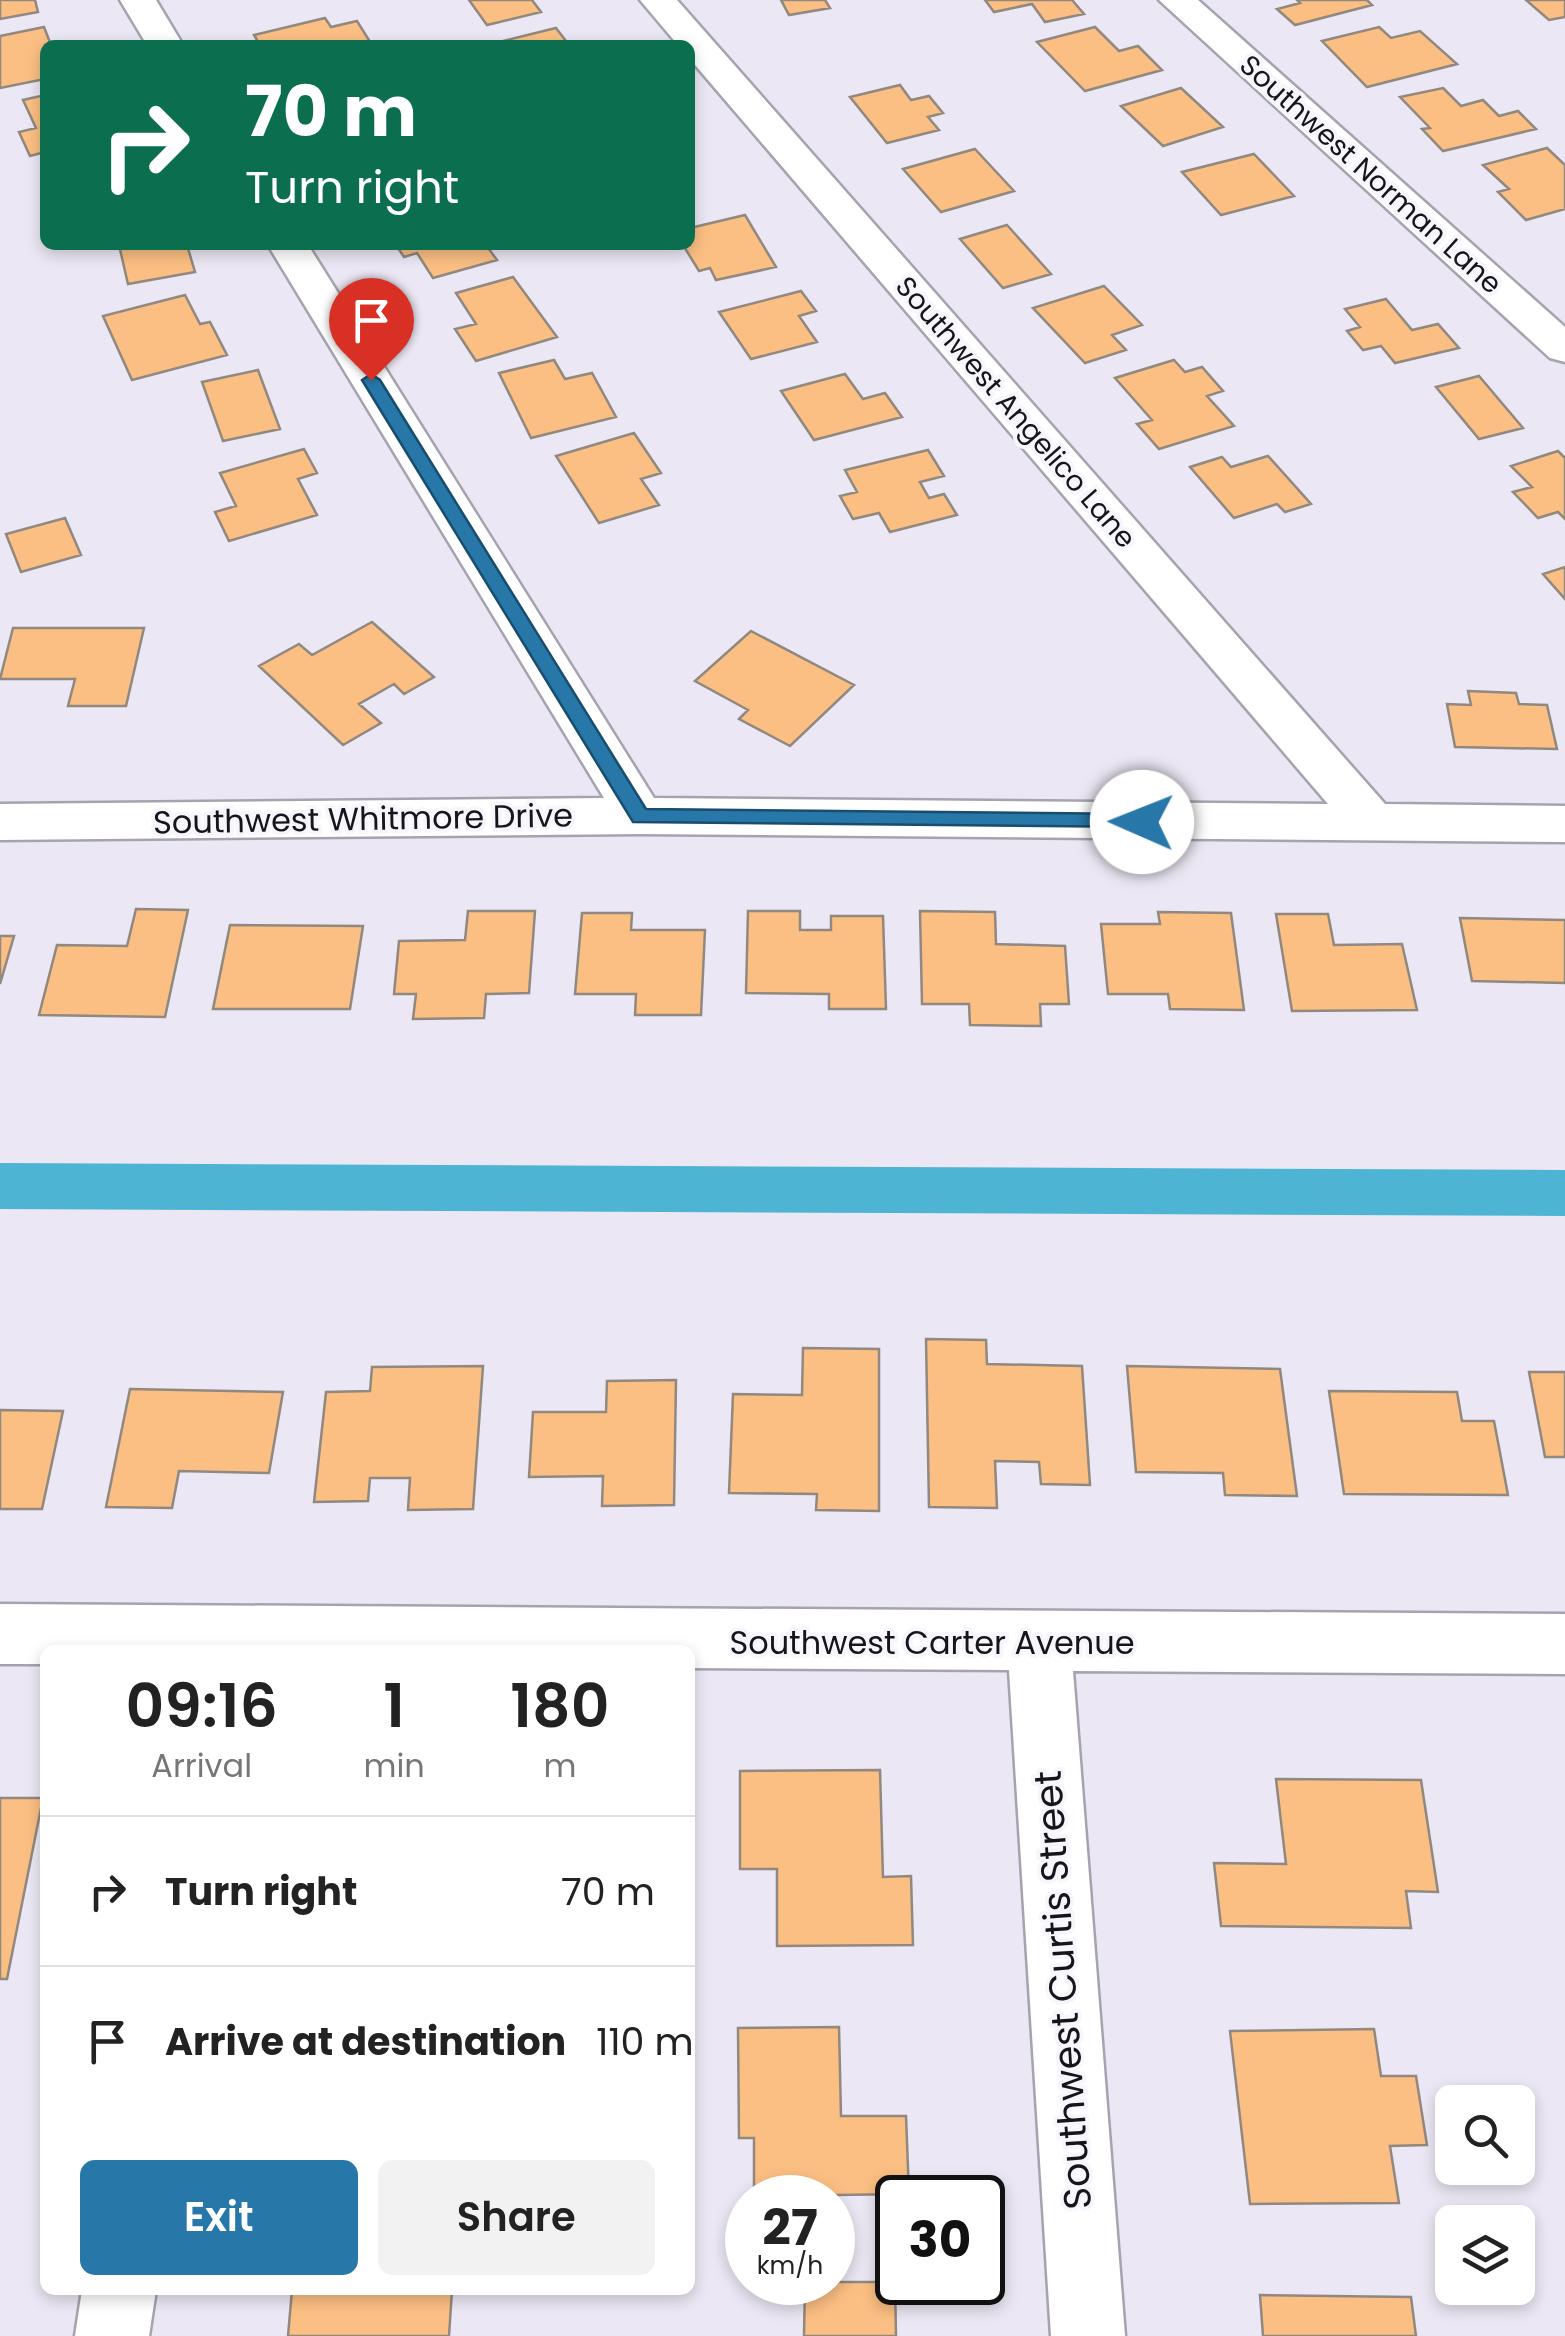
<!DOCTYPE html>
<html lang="en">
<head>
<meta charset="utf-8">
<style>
	body { margin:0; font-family:Poppins,sans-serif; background:#f2f2f2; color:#222; height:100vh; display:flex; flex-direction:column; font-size:38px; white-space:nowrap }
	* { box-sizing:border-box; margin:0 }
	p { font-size:32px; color:#767676 }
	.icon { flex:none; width:55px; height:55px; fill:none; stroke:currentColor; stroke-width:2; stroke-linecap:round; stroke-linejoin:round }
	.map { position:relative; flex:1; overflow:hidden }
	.panel { position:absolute; left:40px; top:1645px; width:655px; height:650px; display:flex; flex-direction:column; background:#fff; border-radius:15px; box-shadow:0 5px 15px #0003 }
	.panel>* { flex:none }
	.banner { position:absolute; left:40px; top:40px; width:655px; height:210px; border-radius:15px; box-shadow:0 5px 15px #0003; background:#0b6e4f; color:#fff; overflow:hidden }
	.buttons { position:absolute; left:1435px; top:2085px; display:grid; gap:20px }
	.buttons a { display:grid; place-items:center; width:100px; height:100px; border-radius:15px; background:#fff; box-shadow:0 5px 15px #0003; font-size:50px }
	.speed { position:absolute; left:725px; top:2175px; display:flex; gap:20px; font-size:50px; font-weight:700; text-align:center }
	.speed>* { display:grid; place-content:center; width:130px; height:130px; border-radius:50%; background:#fff; box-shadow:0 5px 15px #0003; line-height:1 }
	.speed small { font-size:25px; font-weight:400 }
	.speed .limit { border:5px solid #111; border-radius:15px; background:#fff; color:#111 }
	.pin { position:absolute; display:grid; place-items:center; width:85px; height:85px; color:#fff; margin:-102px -42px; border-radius:50% 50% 50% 0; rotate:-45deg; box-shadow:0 0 10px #0007 }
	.pin .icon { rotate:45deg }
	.me { position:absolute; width:110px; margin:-55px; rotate:271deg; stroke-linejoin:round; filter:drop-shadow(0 0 8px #0008) }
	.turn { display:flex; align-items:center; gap:35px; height:210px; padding:0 40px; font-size:45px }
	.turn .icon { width:130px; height:130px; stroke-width:2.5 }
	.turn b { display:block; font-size:70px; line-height:85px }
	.eta { display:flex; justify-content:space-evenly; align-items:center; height:170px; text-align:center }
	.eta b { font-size:60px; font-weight:600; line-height:70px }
	.cta { display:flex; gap:20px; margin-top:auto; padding:20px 40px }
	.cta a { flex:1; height:115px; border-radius:15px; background:#2777a8; color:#fff; font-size:40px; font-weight:600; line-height:115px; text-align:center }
	.cta a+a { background:#f2f2f2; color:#222 }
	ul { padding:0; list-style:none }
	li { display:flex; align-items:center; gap:30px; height:150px; padding:0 40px; border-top:2px solid #e0e0e0 }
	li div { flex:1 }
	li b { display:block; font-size:38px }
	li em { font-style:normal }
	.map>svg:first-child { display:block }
</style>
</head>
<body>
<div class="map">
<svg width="1565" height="2336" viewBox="0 0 1565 2336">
	<rect width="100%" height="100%" fill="#ebe7f4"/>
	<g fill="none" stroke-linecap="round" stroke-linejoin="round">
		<path fill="#4eb4d3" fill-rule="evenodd" d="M 0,1163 L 1565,1170 L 1565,1216 L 0,1209 Z"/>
	</g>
	<path fill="#fcbf83" stroke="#91887f" stroke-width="2.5" d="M 0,0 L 35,0 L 38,12 L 0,19 Z
		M 469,0 L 532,0 L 541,12 L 487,25 Z
		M 781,0 L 825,0 L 830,8 L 789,15 Z
		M 985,0 L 1072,0 L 1084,14 L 1045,22 L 1032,4 L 994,12 Z
		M 1297,0 L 1367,0 L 1372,5 L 1295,25 L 1277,9 L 1300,3 Z
		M 1526,0 L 1565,0 L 1565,17 L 1549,20 Z
		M 325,18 L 331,27 L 357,21 L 372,45 L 260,45 L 254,35 Z
		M 44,27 L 51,45 L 45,45 L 45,79 L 0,88 L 0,36 Z
		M 1095,27 L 1119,51 L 1138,46 L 1162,70 L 1085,91 L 1037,42 Z
		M 1379,27 L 1391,38 L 1420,31 L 1457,64 L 1367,87 L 1322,41 Z
		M 556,28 L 569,45 L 495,43 Z
		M 900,85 L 911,100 L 929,96 L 943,113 L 928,117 L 939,130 L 887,143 L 850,97 Z
		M 1181,88 L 1223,127 L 1163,146 L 1121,106 Z
		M 1443,88 L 1461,106 L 1483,100 L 1499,116 L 1518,111 L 1536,129 L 1443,151 L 1422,129 L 1430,128 L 1400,97 Z
		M 45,95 L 45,152 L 30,156 L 19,132 L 36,128 L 23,100 Z
		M 1547,148 L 1565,165 L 1565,209 L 1526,220 L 1498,192 L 1509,189 L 1483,165 Z
		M 975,149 L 1014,191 L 941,212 L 903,169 Z
		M 1254,154 L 1294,196 L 1221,215 L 1182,172 Z
		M 745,215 L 776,267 L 716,280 L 710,268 L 699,271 L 683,245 L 690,245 L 690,228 Z
		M 1007,225 L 1051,274 L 1003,288 L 960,239 Z
		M 119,245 L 187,245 L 195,272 L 128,284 Z
		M 396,245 L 486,245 L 497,260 L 433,278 L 417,253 L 404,257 Z
		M 513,277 L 557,337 L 476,361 L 455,329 L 476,324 L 456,293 Z
		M 1104,286 L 1142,325 L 1112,335 L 1126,350 L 1085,363 L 1033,308 Z
		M 801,291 L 816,311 L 799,316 L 817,342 L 751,359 L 719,312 Z
		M 185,295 L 200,324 L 210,322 L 227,355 L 132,380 L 103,316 Z
		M 1386,299 L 1412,330 L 1438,324 L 1459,348 L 1395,363 L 1381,346 L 1363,350 L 1347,331 L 1360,327 L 1345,309 Z
		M 554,360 L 565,379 L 592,373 L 616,417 L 531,438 L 499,373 Z
		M 1174,360 L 1185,372 L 1202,367 L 1223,391 L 1207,396 L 1234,426 L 1159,449 L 1137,424 L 1152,420 L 1115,378 Z
		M 258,370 L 280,429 L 223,441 L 202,382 Z
		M 845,374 L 863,399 L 885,393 L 902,417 L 814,440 L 781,391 Z
		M 1479,376 L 1523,428 L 1479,439 L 1436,387 Z
		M 634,433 L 661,473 L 641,479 L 659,505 L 599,523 L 556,456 Z
		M 304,449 L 317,473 L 298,479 L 317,515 L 229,541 L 215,512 L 236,506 L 220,473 Z
		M 928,450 L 944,476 L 920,482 L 929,498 L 944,494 L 957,515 L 890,532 L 879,513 L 853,519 L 840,496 L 857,492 L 845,470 Z
		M 1558,451 L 1565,458 L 1565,519 L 1558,512 L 1538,518 L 1513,492 L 1532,487 L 1511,466 Z
		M 1268,456 L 1311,504 L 1285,512 L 1277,504 L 1234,518 L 1190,467 L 1222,457 L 1231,467 Z
		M 65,518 L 81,555 L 21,572 L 6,534 Z
		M 1565,567 L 1565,599 L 1543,574 Z
		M 372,622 L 434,677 L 404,694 L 394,684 L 359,704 L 381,723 L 343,745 L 259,666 L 299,644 L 312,655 Z
		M 13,628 L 144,628 L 126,706 L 68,706 L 75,679 L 0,679 Z
		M 751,631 L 854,685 L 790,746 L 739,719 L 748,710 L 695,681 Z
		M 1468,691 L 1516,693 L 1519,704 L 1547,705 L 1557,749 L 1455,747 L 1447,704 L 1471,705 Z
		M 136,909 L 188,910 L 165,1017 L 39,1015 L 57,945 L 127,946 Z
		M 468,911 L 535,911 L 529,993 L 486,994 L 484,1018 L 413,1019 L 416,994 L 394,994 L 399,941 L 465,940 Z
		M 748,911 L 800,911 L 800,930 L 831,930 L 831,916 L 883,916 L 886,1009 L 829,1009 L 829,994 L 746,993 Z
		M 920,911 L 995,912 L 996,944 L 1065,946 L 1069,1004 L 1040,1004 L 1041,1026 L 970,1025 L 969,1004 L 922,1004 Z
		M 1158,912 L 1231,913 L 1244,1010 L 1170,1009 L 1168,994 L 1108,994 L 1101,924 L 1160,924 Z
		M 582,913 L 632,913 L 631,930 L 705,930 L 701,1015 L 635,1015 L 636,994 L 575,994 Z
		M 1276,914 L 1328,914 L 1334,945 L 1402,944 L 1417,1010 L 1292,1011 Z
		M 1460,918 L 1565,920 L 1565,983 L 1472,981 Z
		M 230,925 L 363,926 L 350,1009 L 213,1009 Z
		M 0,936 L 14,936 L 0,984 Z
		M 926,1339 L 986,1340 L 987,1364 L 1082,1366 L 1090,1485 L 1041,1484 L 1039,1462 L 995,1461 L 997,1508 L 929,1507 Z
		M 803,1348 L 879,1349 L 879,1511 L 816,1510 L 817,1494 L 729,1493 L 733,1394 L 802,1395 Z
		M 483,1366 L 473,1509 L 408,1510 L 410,1478 L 370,1478 L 368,1501 L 314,1502 L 326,1392 L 370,1391 L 372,1367 Z
		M 1127,1366 L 1280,1369 L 1297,1496 L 1225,1495 L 1223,1473 L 1136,1472 Z
		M 1529,1372 L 1565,1372 L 1565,1457 L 1545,1457 Z
		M 676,1380 L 674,1505 L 602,1506 L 603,1476 L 529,1477 L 533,1412 L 606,1412 L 607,1381 Z
		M 130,1389 L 283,1392 L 269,1473 L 179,1471 L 172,1508 L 106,1507 Z
		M 1329,1391 L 1457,1392 L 1462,1421 L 1494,1421 L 1508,1495 L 1344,1494 Z
		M 0,1410 L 63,1411 L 42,1509 L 0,1509 Z
		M 880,1770 L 883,1877 L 911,1876 L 913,1945 L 777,1946 L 777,1869 L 740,1869 L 740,1771 Z
		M 1276,1779 L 1421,1780 L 1438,1892 L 1406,1891 L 1411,1928 L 1221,1926 L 1214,1863 L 1286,1864 Z
		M 0,1798 L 43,1798 L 7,1979 L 0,1979 Z
		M 839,2027 L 841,2116 L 906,2116 L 909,2194 L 754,2196 L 754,2138 L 739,2138 L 738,2028 Z
		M 1374,2029 L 1381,2076 L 1416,2076 L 1427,2145 L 1390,2146 L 1399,2203 L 1250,2204 L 1230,2031 Z
		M 805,2282 L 895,2282 L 896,2336 L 804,2336 Z
		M 292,2290 L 452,2290 L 449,2336 L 288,2336 Z
		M 1260,2295 L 1411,2297 L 1416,2336 L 1263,2336 Z"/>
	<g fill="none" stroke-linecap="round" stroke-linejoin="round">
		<g stroke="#a6a3af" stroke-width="5">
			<path id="street" d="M 120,0 L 156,0 L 183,45 L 147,45 Z
				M 640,0 L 677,0 L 1385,804 L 1565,806 L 1565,842 L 640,834 L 0,840 L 0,804 L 604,798 L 268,245 L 308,245 L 654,798 L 1328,804 L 690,59 L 690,45 L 678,45 Z
				M 1159,0 L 1198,0 L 1565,327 L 1565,362 L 1550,358 Z
				M 0,1604 L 1565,1614 L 1565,1674 L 1073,1671 L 1125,2336 L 1051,2336 L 1009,1670 L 690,1668 L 690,1650 L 45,1650 L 45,1664 L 0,1664 Z
				M 82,2290 L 156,2290 L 149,2336 L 75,2336 Z"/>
		</g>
		<use href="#street" fill="#fff" fill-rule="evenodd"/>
	</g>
	<path fill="#2777a8" stroke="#194d6d" stroke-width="2.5" d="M 371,374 L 380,380 L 646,809 L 1142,814 L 1152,822 L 1149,827 L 633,822 L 362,380 Z"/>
	<g text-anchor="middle" stroke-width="8" stroke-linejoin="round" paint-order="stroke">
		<g font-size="28" fill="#161519" stroke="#f8f6fd">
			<text transform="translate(1371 174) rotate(42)" y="10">Southwest Norman Lane</text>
			<text transform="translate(1016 412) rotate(49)" y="10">Southwest Angelico Lane</text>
		</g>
		<g font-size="32" fill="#161519" stroke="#f8f6fd">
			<text transform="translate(363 819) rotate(-1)" y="11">Southwest Whitmore Drive</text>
			<text x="932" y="1654">Southwest Carter Avenue</text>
		</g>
		<g font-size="38" fill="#161519" stroke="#f8f6fd">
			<text transform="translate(1063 1990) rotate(-94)" y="13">Southwest Curtis Street</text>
		</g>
	</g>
</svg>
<div class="buttons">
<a><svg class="icon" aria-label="search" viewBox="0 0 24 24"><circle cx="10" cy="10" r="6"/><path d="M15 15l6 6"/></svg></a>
<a><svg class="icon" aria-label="layers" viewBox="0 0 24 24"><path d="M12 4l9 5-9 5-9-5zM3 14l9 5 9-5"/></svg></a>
</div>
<div class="speed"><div>27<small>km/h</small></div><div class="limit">30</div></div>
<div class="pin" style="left:371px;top:380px;background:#d93025"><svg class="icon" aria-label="arrive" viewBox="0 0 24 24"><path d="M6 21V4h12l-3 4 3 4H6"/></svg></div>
<svg class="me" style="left:1142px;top:822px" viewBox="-20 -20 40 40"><circle r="19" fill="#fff"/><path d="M0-13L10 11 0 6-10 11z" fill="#2777a8"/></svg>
<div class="banner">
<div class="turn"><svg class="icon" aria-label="right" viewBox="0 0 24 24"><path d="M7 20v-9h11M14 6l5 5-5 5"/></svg><div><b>70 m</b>Turn right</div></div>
</div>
<section class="panel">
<div class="eta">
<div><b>09:16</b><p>Arrival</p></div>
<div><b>1</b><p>min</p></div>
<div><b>180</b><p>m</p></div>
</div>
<ul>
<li><svg class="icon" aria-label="right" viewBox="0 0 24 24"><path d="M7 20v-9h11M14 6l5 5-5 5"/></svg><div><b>Turn right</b></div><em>70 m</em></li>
<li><svg class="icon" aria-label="arrive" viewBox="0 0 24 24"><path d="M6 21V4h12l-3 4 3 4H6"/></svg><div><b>Arrive at destination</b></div><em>110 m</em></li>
</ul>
<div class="cta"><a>Exit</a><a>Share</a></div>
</section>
</div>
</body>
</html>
